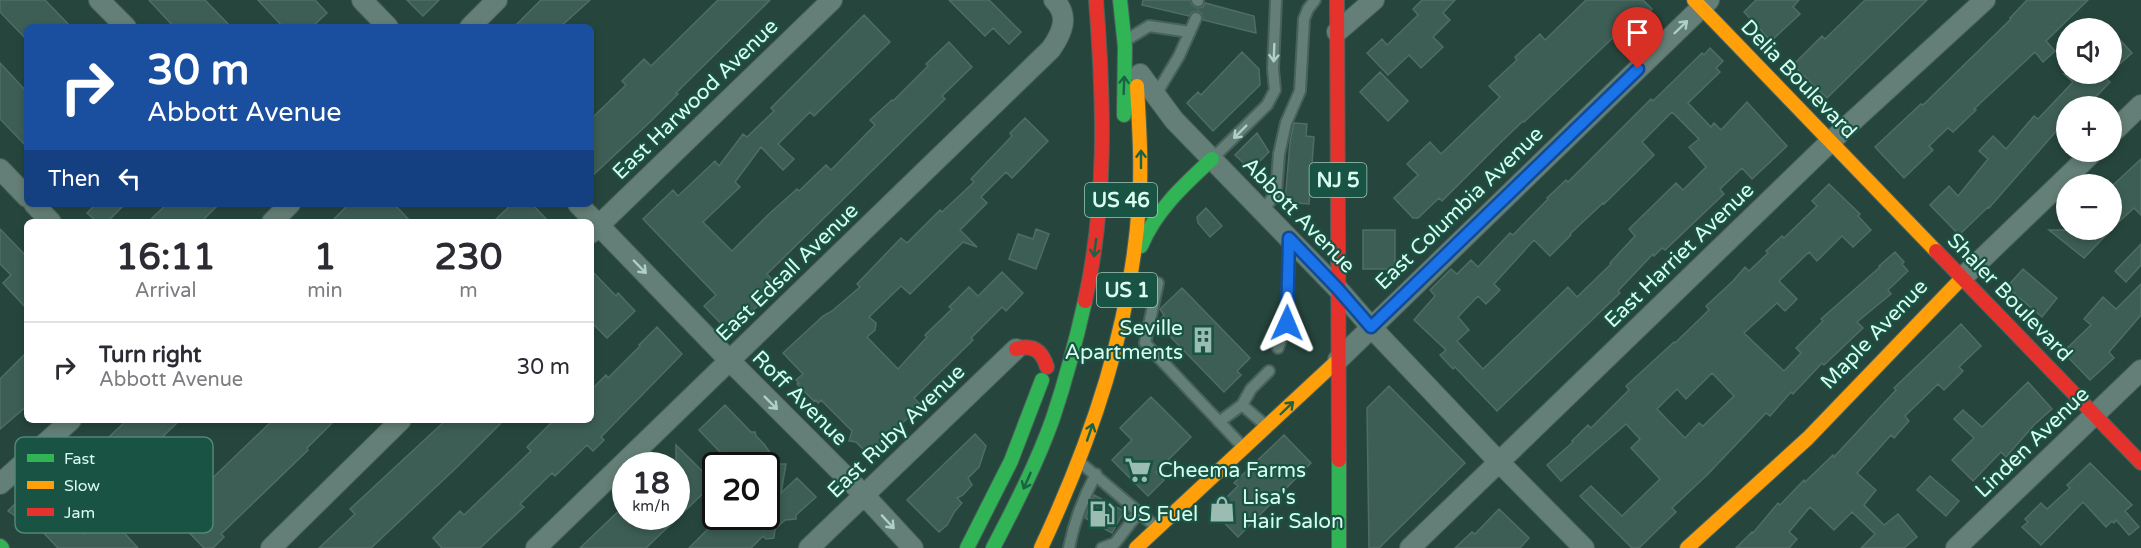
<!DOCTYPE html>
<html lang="en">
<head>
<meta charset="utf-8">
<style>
	body { margin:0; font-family:"Varela Round",sans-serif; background:#f7f7f7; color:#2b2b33; height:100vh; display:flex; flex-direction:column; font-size:22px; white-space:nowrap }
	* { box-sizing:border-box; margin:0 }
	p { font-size:20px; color:#7c7c81 }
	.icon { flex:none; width:33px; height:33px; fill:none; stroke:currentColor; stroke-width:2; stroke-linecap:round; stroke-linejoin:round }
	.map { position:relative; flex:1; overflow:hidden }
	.sheet { position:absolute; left:24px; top:219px; width:570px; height:204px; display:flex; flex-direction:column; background:#fff; border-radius:9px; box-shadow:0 3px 9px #0003 }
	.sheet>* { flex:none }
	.top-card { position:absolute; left:24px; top:24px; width:570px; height:183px; border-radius:9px; box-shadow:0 3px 9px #0003; background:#1a4fa0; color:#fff; overflow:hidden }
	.buttons { position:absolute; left:2056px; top:18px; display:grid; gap:12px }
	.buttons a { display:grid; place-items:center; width:66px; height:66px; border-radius:50%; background:#fff; box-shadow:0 3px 9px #0003; font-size:30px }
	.speed { position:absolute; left:612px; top:452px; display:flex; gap:12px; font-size:30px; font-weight:700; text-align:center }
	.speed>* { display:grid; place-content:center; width:78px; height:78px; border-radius:50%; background:#fff; box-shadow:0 3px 9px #0003; line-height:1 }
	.speed small { font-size:15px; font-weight:400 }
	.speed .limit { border:3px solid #111; border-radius:9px; background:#fff; color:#111 }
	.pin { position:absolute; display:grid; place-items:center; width:51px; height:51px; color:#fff; margin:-62px -26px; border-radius:50% 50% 50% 0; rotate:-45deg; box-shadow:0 0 6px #0007 }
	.pin .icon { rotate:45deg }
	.me { position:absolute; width:66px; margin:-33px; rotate:1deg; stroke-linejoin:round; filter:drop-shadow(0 0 4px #0008) }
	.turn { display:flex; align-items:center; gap:21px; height:126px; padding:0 24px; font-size:27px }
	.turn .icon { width:78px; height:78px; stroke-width:2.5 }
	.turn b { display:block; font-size:42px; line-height:51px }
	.then { display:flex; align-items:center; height:57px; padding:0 24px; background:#0003; gap:12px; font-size:22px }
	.eta { display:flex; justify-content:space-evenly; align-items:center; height:102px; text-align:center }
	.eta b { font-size:36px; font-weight:700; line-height:42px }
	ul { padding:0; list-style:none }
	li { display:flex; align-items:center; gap:18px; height:90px; padding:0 24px; border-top:2px solid #e1e1e2 }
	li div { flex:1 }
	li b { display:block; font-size:22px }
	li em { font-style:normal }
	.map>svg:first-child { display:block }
</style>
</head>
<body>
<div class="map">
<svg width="2141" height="548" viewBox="0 0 2141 548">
	<rect width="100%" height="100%" fill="#26463d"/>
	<path fill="#3d5e55" stroke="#4f6d64" stroke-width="1.5" fill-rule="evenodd" d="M 0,0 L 45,0 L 71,27 L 27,27 L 27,40 L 0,12 Z
		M 149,0 L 205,0 L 231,27 L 174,27 Z
		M 258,0 L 315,0 L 327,13 L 312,27 L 283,27 Z
		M 407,0 L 439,0 L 423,16 Z
		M 541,0 L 590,0 L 560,27 L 514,27 Z
		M 718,0 L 770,0 L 676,93 L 678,94 L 650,122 L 591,177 L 591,119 L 626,85 L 622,81 L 644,59 L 651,66 Z
		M 949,0 L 989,0 L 1021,32 L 1009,44 L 993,28 L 985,36 Z
		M 1143,0 L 1190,0 L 1192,5 L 1197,8 L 1203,7 L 1205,3 L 1254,16 L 1256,33 L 1203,20 L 1202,14 L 1198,11 L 1192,12 L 1189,16 L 1142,5 Z
		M 1422,0 L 1455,0 L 1443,13 L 1450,20 L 1433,37 L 1443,47 L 1421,68 L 1409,55 L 1388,75 L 1367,53 L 1382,39 L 1387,45 L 1418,15 L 1413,9 Z
		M 1586,0 L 1643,0 L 1652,9 L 1622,38 L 1618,33 L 1524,122 L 1523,121 L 1499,144 L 1442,201 L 1439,198 L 1418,218 L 1413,218 L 1394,198 L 1418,175 L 1407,164 L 1430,142 L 1441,154 L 1500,97 L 1489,86 L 1517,60 L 1515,57 L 1540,34 L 1545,40 Z
		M 1756,0 L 1799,0 L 1793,7 L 1800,14 L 1771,41 L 1744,12 Z
		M 1865,0 L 1927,0 L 1827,98 L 1793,65 L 1822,36 L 1825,39 Z
		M 2027,0 L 2088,0 L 2046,41 L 2055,51 L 2043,62 L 2035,52 L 1974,109 L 1976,110 L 1953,132 L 1948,128 L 1929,146 L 1933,150 L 1904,178 L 1875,147 L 1921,104 L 1923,105 L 2011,19 L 2010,18 Z
		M 864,15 L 890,42 L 814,116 L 810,112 L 778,144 L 794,159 L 783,170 L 761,147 L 735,182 L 740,187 L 703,222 L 732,251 L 769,214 L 797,189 L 799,191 L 826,165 L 831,170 L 875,125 L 870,120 L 892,100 L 893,101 L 928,66 L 926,64 L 949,42 L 972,67 L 942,96 L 945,99 L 767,274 L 778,286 L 730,333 L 704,306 L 716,295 L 643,219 L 673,190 L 678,196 L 715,161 L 719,166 L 743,134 L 747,137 L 774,111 L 771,108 Z
		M 2112,31 L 2132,53 L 2112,71 Z
		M 1710,48 L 1723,61 L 1716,68 L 1720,72 L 1688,103 L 1711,127 L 1714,123 L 1721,130 L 1747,102 L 1787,146 L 1752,179 L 1742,168 L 1720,189 L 1724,194 L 1665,250 L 1662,248 L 1654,256 L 1653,254 L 1618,291 L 1620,293 L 1497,411 L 1455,367 L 1453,369 L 1440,355 L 1446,350 L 1414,320 L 1435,296 L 1430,290 L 1451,269 L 1457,274 L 1471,260 L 1478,267 L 1510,233 L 1513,235 L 1548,199 L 1547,198 L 1566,180 L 1568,182 L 1651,99 L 1653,101 L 1702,53 L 1704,55 ZM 1672,112 L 1699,139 L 1689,147 L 1706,167 L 1683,190 L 1676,183 L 1629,229 L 1635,236 L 1610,263 L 1611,264 L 1577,297 L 1568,287 L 1483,369 L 1457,341 L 1469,330 L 1458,317 L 1478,296 L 1486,304 L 1500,290 L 1494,284 L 1534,240 L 1550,256 L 1571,235 L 1570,234 L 1603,203 L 1604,204 L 1654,155 L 1642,142 Z
		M 1242,52 L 1259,69 L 1260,85 L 1213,131 L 1187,103 L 1198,92 L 1201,95 Z
		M 0,63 L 27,92 L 27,147 L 0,119 Z
		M 1380,72 L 1408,101 L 1388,121 L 1360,92 Z
		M 2064,74 L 2101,74 L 2110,82 L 2087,106 L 2067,106 L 2067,121 L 2060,129 L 2059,128 L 1989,208 L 1988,207 L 1959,235 L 1930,205 L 1949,186 L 1958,196 L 1988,159 L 1979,151 L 1993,136 L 2006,149 L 2034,116 L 2038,119 L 2073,82 Z
		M 1025,118 L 1048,141 L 1012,178 L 1006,172 L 981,197 L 987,203 L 960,230 L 977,247 L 963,242 L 910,294 L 901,286 L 869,317 L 876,323 L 875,330 L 867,337 L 898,369 L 927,337 L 925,335 L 952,309 L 949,307 L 969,287 L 978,296 L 1002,272 L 1023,293 L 1006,311 L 1002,307 L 971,338 L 973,340 L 914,398 L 921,405 L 918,410 L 896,428 L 896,431 L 888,436 L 875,452 L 869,455 L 856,442 L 849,441 L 852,431 L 821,400 L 818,403 L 816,400 L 814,401 L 797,384 L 799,383 L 796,380 L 803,374 L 783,353 L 823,316 L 832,311 L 860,287 L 857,284 L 901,238 L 907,243 L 940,210 L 942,212 L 974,182 L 971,179 L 1012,136 L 1010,133 Z
		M 1294,123 L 1307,124 L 1306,136 L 1314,137 L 1309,204 L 1285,202 L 1290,142 Z
		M 1257,133 L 1269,152 L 1251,170 L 1235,155 Z
		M 2141,159 L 2141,215 L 2134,208 L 2112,228 L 2112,186 Z
		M 1829,184 L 1860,214 L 1858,216 L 1871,230 L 1853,247 L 1842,236 L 1817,261 L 1809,252 L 1779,281 L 1797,299 L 1785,311 L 1777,303 L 1744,333 L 1784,371 L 1801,353 L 1796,348 L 1823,321 L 1821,319 L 1880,267 L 1879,266 L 1895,252 L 1904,262 L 1902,264 L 1908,271 L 1888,290 L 1891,294 L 1857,322 L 1863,328 L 1824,365 L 1822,363 L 1793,394 L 1791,392 L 1770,416 L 1766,413 L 1708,474 L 1672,508 L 1676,512 L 1639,548 L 1632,548 L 1580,496 L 1591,486 L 1622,516 L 1660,479 L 1631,448 L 1640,439 L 1626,424 L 1561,481 L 1547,465 L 1573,442 L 1572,441 L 1588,425 L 1591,428 L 1629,390 L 1626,386 L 1674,342 L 1675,343 L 1709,310 L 1706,306 L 1733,281 L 1745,267 L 1749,271 L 1768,253 L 1766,251 L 1782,236 L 1784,238 L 1817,206 L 1812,201 ZM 1712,373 L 1734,396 L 1703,426 L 1699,423 L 1685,438 L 1657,409 L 1677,389 L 1686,399 Z
		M 96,204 L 125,204 L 107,222 L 97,222 L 87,213 Z
		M 167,204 L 219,204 L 201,222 L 148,222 Z
		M 349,204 L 394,204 L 411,222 L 331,222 Z
		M 512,204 L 532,204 L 549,222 L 493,222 Z
		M 1206,208 L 1222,226 L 1210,237 L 1198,223 L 1197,217 Z
		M 0,229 L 27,257 L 27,309 L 3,283 L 11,275 L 0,264 Z
		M 1036,229 L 1049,234 L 1036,269 L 1009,259 L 1018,234 L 1033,239 Z
		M 1363,230 L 1395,230 L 1395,269 L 1363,269 Z
		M 2049,230 L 2111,230 L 2084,258 Z
		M 2141,244 L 2141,265 L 2126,282 L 2115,271 Z
		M 2023,269 L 2057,298 L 2042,317 L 2007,287 Z
		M 591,270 L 616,296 L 618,293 L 635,311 L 607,338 L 591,322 Z
		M 2141,284 L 2141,315 L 2109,352 L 2114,358 L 2090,380 L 2063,352 L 2091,325 L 2084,319 L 2103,297 L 2116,309 Z
		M 1182,288 L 1250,358 L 1237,371 L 1241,375 L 1224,392 L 1157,323 L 1164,315 L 1160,309 Z
		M 1961,324 L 1981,346 L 1959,367 L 1963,371 L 1944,390 L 1938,384 L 1905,416 L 1909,421 L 1894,438 L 1891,435 L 1857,473 L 1876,490 L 1864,505 L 1884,525 L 1898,514 L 1917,537 L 1904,548 L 1861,548 L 1875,534 L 1852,512 L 1834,530 L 1810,507 L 1789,532 L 1797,539 L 1789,548 L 1736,548 L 1752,532 L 1753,533 L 1778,503 L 1780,505 L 1804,480 L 1805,482 L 1833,455 L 1834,457 L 1896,390 L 1894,388 Z
		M 657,327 L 682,354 L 601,437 L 604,440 L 593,451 L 587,445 L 555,476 L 552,473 L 520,504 L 524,507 L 480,548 L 442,548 L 433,538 L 460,511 L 464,515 L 531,451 L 527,447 L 554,420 L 591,420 L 591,390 L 606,375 L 608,378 L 640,346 L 639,345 Z
		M 27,352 L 27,406 L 0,429 L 0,379 Z
		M 2028,382 L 2052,409 L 2034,425 L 2006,457 L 2001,452 L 1973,481 L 1952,460 L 1974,438 L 1954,419 L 1963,410 L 1982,427 Z
		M 1389,386 L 1465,463 L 1379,548 L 1369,548 L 1367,408 Z
		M 1151,397 L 1191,437 L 1156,472 L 1164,480 L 1148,496 L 1112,460 L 1132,440 L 1120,428 Z
		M 725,405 L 751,432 L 755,432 L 756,436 L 764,444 L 778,464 L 786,464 L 781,493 L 797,478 L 816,497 L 796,515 L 796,519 L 785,520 L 775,529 L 774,538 L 766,539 L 763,536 L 751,548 L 689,548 L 710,527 L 708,525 L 717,516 L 719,516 L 728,524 L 736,516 L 766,516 L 766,465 L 709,465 L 721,453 L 699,430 Z
		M 127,420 L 180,420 L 124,474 L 117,466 L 110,473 L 92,453 Z
		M 273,420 L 335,420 L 307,448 L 308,450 L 221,534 L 224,537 L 213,548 L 204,548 L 175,518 L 188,506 L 175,492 L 186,480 L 198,492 Z
		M 446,420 L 504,420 L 457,467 L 371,548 L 319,548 L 355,514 L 350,509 Z
		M 975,434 L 986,446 L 979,467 L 968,478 L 972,485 L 963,495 L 957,498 L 962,503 L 955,511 L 947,525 L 939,532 L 907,500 Z
		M 1284,435 L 1311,463 L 1238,537 L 1213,511 L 1238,486 L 1234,483 Z
		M 676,445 L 714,483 L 646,548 L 580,548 L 626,504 L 626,516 L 676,516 Z
		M 2090,463 L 2132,505 L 2125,511 L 2139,527 L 2129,535 L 2116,520 L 2114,523 L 2112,521 L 2106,527 L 2083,502 L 2041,545 L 2022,527 L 2028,522 L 2025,519 L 2041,503 L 2047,509 L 2070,488 L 2067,485 Z
		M 1930,476 L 1959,501 L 1946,516 L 1917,490 Z
		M 34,485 L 61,515 L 64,513 L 83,534 L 102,515 L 115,529 L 118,526 L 138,548 L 58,548 L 39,528 L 35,530 L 8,511 Z
		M 1094,495 L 1124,511 L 1112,533 L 1085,518 Z
		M 1499,509 L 1529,538 L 1520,548 L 1455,548 L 1472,532 L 1475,534 Z"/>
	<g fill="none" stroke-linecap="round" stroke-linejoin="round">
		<g stroke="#48625a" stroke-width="14">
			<path id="lane" d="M 1197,0 L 1198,1
				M 1128,39 L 1149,26 L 1190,32
				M 1155,96 L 1179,56 L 1196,18
				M 1215,156 L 1267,105 L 1275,90 L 1273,69 L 1276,0
				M 1262,212 L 1276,193 L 1279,154 L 1286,123 L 1300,91 L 1304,19 L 1308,9 L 1315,0
				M 1158,283 L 1145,343 L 1242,446
				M 1278,348 L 1287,323 L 1289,239
				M 1242,405 L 1264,424
				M 1219,422 L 1242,405 L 1251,389 L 1269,371
				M 1082,464 L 1155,526
				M 1069,548 C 1074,522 1083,498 1096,474
				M 1102,548 L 1115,543 L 1139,512"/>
		</g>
		<g stroke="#48625a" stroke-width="22">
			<path id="street" d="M 99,0 L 126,27
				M 362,0 L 388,27
				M 470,27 L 497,0
				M 1337,32 L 1374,0
				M 1140,74 L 1174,120 L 1338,289 L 1371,327 L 1499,462 L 1584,548
				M 2112,133 L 2141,105
				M 0,169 L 27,197
				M 34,204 L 51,222
				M 578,204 L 730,361 L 864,495 L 913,548
				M 272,222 L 290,204
				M 591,233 L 832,0
				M 1962,278 L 2093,152
				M 1338,360 L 1709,0
				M 0,484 L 71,420
				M 271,548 L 401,420
				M 536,548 L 1051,49 C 1062,33 1070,16 1054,0
				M 809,548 L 1016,349
				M 1410,548 L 1830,142 L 1985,0
				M 1956,548 L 2141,370"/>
		</g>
		<g stroke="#48625a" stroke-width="16">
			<path id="fast" d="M 1120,0 L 1125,47 L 1124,115
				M 1141,246 C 1156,210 1184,185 1212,159
				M 1339,460 L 1339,548
				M 0,546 L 2,548
				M 967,548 L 1011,461 L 1042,380
				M 993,548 C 1015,506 1037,463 1053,418 C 1066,379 1076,341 1085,301"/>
		</g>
		<g stroke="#48625a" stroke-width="16">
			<path id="slow" d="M 1694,0 L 1936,251
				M 1041,548 C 1092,439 1131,325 1139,204 C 1142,165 1139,125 1137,86
				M 1136,548 L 1338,360
				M 1687,548 L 1808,438 L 1962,278"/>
		</g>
		<g stroke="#48625a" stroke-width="16">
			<path id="jam" d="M 1337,0 L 1339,460
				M 1936,251 L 2141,463
				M 1085,301 C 1107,202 1104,101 1096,0
				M 1016,349 C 1033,344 1042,351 1047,367"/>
		</g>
		<use href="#lane" stroke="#647f77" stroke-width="10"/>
		<use href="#street" stroke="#647f77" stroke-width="20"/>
		<use href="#fast" stroke="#30b455" stroke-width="14"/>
		<use href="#slow" stroke="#ff9f0a" stroke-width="14"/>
		<use href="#jam" stroke="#e5322d" stroke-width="14"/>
	</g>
	<defs><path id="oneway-shaft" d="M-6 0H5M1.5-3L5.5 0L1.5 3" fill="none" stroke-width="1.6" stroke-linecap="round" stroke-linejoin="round" transform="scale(1.5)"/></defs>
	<g stroke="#afd0c5">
		<use href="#oneway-shaft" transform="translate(1681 27) rotate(-44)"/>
		<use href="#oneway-shaft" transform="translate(1274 53) rotate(92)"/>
		<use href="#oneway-shaft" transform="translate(1240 132) rotate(135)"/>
		<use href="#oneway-shaft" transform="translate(640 267) rotate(46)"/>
		<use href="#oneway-shaft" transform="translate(771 403) rotate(45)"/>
		<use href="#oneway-shaft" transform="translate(888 522) rotate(47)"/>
	</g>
	<g stroke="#1c6246">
		<use href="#oneway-shaft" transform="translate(1124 85) rotate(-88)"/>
		<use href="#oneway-shaft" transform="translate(1141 159) rotate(-90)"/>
		<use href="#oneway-shaft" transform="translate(1095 248) rotate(97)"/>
		<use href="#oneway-shaft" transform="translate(1287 408) rotate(-44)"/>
		<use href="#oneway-shaft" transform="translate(1090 432) rotate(-71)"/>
		<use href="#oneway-shaft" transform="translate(1027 481) rotate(114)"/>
	</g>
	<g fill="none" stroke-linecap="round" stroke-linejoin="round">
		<g stroke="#114b97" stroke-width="15">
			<path id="route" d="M 1287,323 L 1289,238 L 1338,289 L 1371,327 L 1638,69"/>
		</g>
		<use href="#route" stroke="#1a73e8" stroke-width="10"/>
	</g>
	<defs>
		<g id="building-bare" transform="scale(2.07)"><path d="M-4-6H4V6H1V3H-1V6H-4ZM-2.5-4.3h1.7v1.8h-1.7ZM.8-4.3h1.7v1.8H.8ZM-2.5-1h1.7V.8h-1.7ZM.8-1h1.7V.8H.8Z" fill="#9abcb1" stroke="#195343" stroke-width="2.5" paint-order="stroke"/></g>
		<g id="supermarket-bare" transform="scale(2.07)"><path d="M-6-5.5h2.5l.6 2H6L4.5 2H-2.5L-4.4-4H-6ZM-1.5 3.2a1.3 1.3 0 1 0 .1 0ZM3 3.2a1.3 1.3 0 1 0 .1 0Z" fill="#9abcb1" stroke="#195343" stroke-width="2.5" paint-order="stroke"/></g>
		<g id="shop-bare" transform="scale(2.07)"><path d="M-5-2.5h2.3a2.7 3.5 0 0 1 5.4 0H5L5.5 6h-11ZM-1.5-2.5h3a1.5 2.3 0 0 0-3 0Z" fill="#9abcb1" stroke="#195343" stroke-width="2.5" paint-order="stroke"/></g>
		<g id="fuel-bare" transform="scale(2.07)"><path d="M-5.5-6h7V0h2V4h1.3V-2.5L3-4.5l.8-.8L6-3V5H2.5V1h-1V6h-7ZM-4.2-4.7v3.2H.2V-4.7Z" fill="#9abcb1" stroke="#195343" stroke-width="2.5" paint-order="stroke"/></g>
	</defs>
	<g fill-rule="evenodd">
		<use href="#building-bare" x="1203" y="340"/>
		<use href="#supermarket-bare" x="1138" y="470"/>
		<use href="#shop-bare" x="1222" y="509"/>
		<use href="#fuel-bare" x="1102" y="514"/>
	</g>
	<g text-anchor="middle" stroke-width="4.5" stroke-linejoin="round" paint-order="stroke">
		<g fill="#195343" stroke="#9fc9bb" stroke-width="1.5">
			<rect x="1309.5" y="163" width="57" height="34" rx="4.5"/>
			<rect x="1085" y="183" width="72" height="34" rx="4.5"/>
			<rect x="1097" y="273" width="60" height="34" rx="4.5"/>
		</g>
		<g font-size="20" font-weight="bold" fill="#d8fcef">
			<text x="1338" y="187">NJ 5</text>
			<text x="1121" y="207">US 46</text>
			<text x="1127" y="297">US 1</text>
		</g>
		<g font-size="21" fill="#d8fcef" stroke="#195343">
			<text transform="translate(1799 79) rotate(46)" y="7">Delia Boulevard</text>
			<text transform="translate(695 99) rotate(-44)" y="7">East Harwood Avenue</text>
			<text transform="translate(1459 208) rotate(-44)" y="7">East Columbia Avenue</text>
			<text transform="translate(1299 215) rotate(46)" y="7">Abbott Avenue</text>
			<text transform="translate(1679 255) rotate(-44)" y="7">East Harriet Avenue</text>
			<text transform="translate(787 272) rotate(-44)" y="7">East Edsall Avenue</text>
			<text transform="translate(2010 297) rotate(46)" y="7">Shaler Boulevard</text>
			<text transform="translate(1874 334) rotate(-46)" y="7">Maple Avenue</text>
			<text transform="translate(800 398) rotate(45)" y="7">Roff Avenue</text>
			<text transform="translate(896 431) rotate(-44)" y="7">East Ruby Avenue</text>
			<text transform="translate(2032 442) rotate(-44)" y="7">Linden Avenue</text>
		</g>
		<g font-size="21" fill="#d8fcef" stroke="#195343" text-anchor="start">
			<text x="1183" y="335" text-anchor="end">Seville<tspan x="1183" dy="24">Apartments</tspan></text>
			<text x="1158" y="477">Cheema Farms</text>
			<text x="1242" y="504">Lisa's<tspan x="1242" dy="24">Hair Salon</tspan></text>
			<text x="1122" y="521">US Fuel</text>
		</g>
	</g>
	<rect x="15" y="437" width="198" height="96" rx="9" fill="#195343" stroke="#528677" stroke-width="1.5"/>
	<rect x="27" y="454" width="27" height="8" fill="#30b455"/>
	<rect x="27" y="481" width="27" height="8" fill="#ff9f0a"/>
	<rect x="27" y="508" width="27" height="8" fill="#e5322d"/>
	<g font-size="16" fill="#d8fcef">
		<text x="64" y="464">Fast</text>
		<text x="64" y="491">Slow</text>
		<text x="64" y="518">Jam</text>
	</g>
</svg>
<div class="buttons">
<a><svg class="icon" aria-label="sound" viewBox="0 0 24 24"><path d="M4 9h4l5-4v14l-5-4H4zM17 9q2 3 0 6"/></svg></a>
<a>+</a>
<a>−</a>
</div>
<div class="speed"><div>18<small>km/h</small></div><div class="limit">20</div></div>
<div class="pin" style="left:1638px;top:69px;background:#d93025"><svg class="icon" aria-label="arrive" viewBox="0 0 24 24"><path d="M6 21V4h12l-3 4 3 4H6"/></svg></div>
<svg class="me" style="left:1287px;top:323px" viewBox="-20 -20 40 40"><path d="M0-17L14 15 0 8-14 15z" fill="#1a73e8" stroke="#fff" stroke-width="4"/></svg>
<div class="top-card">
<div class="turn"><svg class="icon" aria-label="right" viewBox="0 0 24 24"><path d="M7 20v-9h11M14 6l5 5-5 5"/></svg><div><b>30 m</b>Abbott Avenue</div></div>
<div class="then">Then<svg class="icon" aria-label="left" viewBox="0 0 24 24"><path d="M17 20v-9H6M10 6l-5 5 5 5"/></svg></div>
</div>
<section class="sheet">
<div class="eta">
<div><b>16:11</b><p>Arrival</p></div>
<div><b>1</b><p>min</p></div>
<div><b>230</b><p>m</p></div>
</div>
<ul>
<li><svg class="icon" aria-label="right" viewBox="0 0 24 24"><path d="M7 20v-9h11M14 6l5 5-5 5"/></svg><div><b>Turn right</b><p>Abbott Avenue</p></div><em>30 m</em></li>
</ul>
</section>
</div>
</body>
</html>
